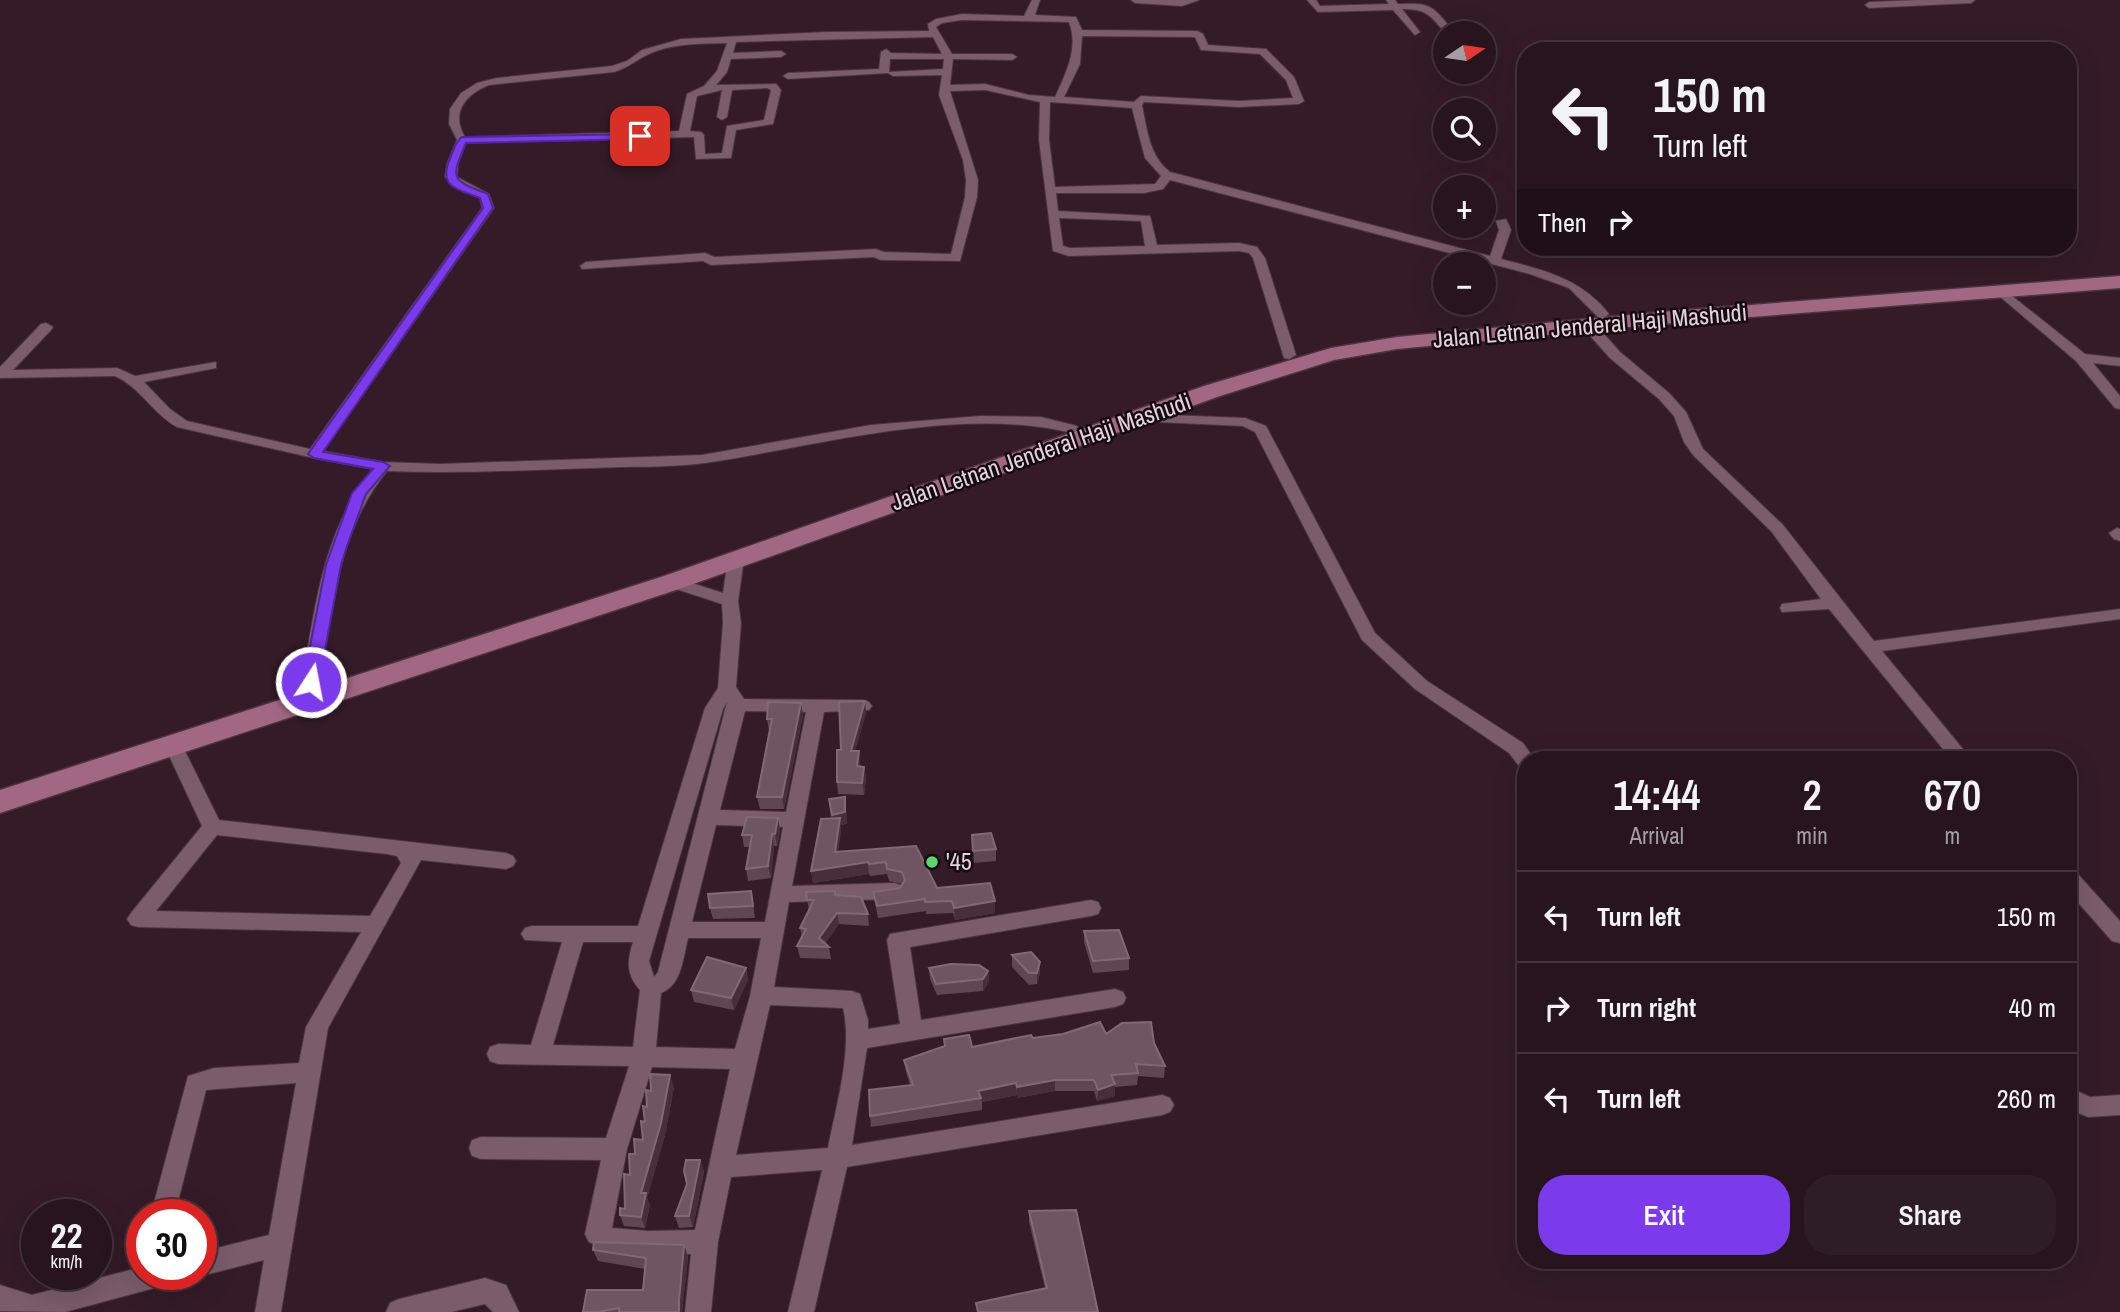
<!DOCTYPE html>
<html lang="en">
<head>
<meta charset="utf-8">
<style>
	body { margin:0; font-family:"Archivo Narrow",sans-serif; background:#2f1d26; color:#f1f3f6; height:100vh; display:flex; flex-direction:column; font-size:26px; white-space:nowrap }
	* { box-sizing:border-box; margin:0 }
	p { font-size:23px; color:#a49ea4 }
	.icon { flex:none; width:38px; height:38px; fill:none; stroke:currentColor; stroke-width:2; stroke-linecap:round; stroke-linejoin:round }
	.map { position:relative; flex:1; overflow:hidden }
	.drawer { position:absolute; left:1517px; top:751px; width:560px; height:518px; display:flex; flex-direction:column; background:#27141d; border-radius:28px; box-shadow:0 7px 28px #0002,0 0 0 2px #43333b }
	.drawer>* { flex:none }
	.guide { position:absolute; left:1517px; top:42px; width:560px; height:214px; border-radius:28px; box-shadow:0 7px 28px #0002,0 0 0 2px #43333b; background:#27141d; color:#f1f3f6; overflow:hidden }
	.needle { width:46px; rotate:77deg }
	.buttons { position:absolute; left:1433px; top:21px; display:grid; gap:14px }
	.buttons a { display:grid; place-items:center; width:63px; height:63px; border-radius:50%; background:#27141d; box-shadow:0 7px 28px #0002,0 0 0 2px #43333b; font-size:35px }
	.speed { position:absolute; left:21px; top:1199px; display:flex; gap:14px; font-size:35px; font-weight:700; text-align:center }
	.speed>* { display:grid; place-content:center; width:91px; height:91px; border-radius:50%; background:#27141d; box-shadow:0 7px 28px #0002,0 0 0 2px #43333b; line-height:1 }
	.speed small { font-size:18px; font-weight:400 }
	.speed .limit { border:10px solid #d22; background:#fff; color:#111 }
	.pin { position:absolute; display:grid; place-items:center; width:60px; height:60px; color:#fff; margin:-30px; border-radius:14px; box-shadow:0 4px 10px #0006 }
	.me { position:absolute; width:77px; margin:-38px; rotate:11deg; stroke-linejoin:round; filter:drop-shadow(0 0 5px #0008) }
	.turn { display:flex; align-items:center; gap:24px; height:147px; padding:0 21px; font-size:32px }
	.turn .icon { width:91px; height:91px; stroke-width:2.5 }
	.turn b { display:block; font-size:49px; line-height:60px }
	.then { display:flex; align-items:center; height:66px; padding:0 21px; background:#0003; gap:14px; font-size:26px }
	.eta { display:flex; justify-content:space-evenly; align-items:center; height:119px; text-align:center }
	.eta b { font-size:42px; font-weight:600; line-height:49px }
	.button { display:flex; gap:14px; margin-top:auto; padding:14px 21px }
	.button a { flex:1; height:80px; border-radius:28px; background:#7c3aed; color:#fff; font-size:28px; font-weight:600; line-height:80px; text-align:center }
	.button a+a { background:#2f1d26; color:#f1f3f6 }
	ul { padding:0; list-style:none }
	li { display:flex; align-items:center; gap:21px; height:91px; padding:0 21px; border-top:2px solid #43333b }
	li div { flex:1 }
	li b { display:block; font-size:26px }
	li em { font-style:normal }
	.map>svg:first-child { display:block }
</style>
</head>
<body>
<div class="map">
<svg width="2120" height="1312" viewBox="0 0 2120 1312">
	<rect width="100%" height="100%" fill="#341b27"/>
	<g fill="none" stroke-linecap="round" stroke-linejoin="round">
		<g stroke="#4b3640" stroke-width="2">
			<path id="minor" d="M 1032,0 L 1040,0 L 1035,15 L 1076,17 L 1082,30 L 1197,31 L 1203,34 L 1208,45 L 1266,49 L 1294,77 L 1304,101 L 1299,104 L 1239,107 L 1144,102 L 1142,105 C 1147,129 1149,156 1170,172 L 1490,256 L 1499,230 L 1496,221 L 1506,219 L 1511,230 L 1501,259 C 1543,270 1581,278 1609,314 L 1603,318 L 1598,317 L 1569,288 L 1530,274 L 1170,180 L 1163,189 L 1144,193 L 1056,193 L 1058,211 L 1150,216 L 1157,245 L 1239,243 L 1257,247 L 1265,258 L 1296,355 L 1289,359 L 1284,358 L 1253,258 L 1249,253 L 1239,251 L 1069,256 L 1053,251 L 1039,140 L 1040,102 L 985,90 L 950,91 L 978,180 L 977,197 L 960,261 L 881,260 L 874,257 L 711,265 L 703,261 L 582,269 L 580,266 L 586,262 L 705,253 L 714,257 L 876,249 L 884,252 L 951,254 L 965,197 L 966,180 L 963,160 L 939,95 L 942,75 L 893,76 L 888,73 L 788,79 L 783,76 L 788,73 L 879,69 L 881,52 L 886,49 L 891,53 L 942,54 L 933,37 L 736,42 L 733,53 L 781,51 L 786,54 L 781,57 L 731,59 L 727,72 L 716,85 L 776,84 L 781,90 L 773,124 L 736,130 L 731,158 L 696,159 L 694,137 L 466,143 L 458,164 L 457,177 L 489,194 L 494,208 L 323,451 L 383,462 L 440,464 L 702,455 L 871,425 L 980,416 L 1041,417 L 1077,426 L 1079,429 L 1072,433 C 958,405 819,446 705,463 C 669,468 630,466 594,468 C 525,470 456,474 387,471 C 338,531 332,608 320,682 L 311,688 L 302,682 C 315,608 323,529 373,469 L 314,458 L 177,427 C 153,414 140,387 115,376 L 0,378 L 0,367 L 41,324 L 46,323 L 53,327 L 51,330 L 13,370 L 117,368 L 135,376 L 216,362 L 216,368 L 144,382 L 170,409 L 187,421 L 310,449 L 482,208 L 480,198 L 457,188 L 445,177 L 447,164 L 457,140 L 449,124 L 450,109 L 461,93 L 477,83 L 497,78 L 612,66 L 627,61 L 642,50 L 681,39 L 827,32 L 929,31 L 928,24 L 936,19 L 962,14 L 1024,16 ZM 962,20 L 1069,22 C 1079,48 1066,73 1055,97 L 1029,95 L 985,84 L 950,85 L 953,59 L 1012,60 L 1017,57 L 1012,54 L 952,54 L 936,27 L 942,23 ZM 1082,36 L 1195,37 L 1201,50 L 1260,54 L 1286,80 L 1293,98 L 1239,101 L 1141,96 L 1134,102 L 1064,97 L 1080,64 ZM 727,43 L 717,71 L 704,86 L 687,94 L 679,131 L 465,137 C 450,113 466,94 489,85 L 614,72 C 628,68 636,60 649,54 C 672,43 701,44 727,43 ZM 890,59 L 944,59 L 943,69 L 889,72 ZM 767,88 L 771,90 L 764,120 L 727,126 L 722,153 L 705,154 L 704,135 L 701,132 L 690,131 L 697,96 L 722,90 L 717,117 L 722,120 L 727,117 L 732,90 ZM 1050,102 L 1132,108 L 1145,158 L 1161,176 L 1155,184 L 1055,187 L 1049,140 ZM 1059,218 L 1141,221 L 1145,246 L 1070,248 L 1063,246 Z
				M 1131,0 L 1199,0 L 1182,6 L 1135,3 Z
				M 1307,0 L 1316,0 L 1320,6 L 1389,4 L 1386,0 L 1395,0 L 1398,4 C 1426,3 1431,3 1449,26 L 1441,28 C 1428,12 1422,9 1402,9 L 1420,32 L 1415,35 L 1393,10 L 1318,12 Z
				M 1917,0 L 1975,0 L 1971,3 L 1869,8 L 1865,5 L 1869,2 Z
				M 2002,288 L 2085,354 L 2120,358 L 2120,366 L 2093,363 L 2120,396 L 2120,409 L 2115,408 L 2076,361 L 1998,295 L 1998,289 Z
				M 1589,322 L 1594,323 L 1620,352 L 1669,393 L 1686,412 L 1703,449 L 1783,525 L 1874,641 L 2120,609 L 2120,619 L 1882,651 L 1972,760 L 1952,760 L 1829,609 L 1782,612 L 1780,608 L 1782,604 L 1821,599 L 1771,531 L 1693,455 L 1684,442 L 1674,416 L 1659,399 L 1610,358 L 1584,329 L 1582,326 Z
				M 1141,414 L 1245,418 L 1266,426 L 1375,633 L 1427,681 L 1523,743 L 1535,760 L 1526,760 L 1526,768 L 1519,766 L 1509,753 L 1415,689 L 1362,640 L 1255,432 L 1243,426 L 1136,421 L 1136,415 Z
				M 2117,528 L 2120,529 L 2120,541 L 2114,539 L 2109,533 Z
				M 736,554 L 744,559 L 738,601 L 741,623 L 736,687 L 744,699 L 863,700 L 869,702 L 872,706 L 869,710 L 824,712 L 792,886 L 894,883 L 901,885 L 904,891 L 901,897 L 894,899 L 789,902 L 774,987 L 852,991 L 860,994 L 868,1020 L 868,1029 L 900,1024 L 887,940 L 890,934 L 1091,900 L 1098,902 L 1101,908 L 1098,914 L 1091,916 L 910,947 L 921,1020 L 1115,989 L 1123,992 L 1126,998 L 1123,1004 L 1115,1007 L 867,1048 L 852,1145 L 1162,1095 L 1170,1098 L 1174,1105 L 1170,1112 L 1162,1115 L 847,1167 L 814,1312 L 788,1312 L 822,1170 L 731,1177 L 718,1242 L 711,1312 L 685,1312 L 691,1254 L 617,1253 L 589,1242 L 585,1234 L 601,1160 L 481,1159 L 472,1156 L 469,1148 L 472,1140 L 481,1137 L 606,1138 L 629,1066 L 498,1064 L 490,1061 L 487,1054 L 490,1047 L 498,1044 L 531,1045 L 562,942 L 525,940 L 521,934 L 525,928 L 532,926 L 638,926 L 705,708 L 718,688 L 723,623 L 722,604 L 667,586 L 665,582 L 673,577 L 723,593 L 728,559 ZM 727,702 L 658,972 L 654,977 L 649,961 L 723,709 ZM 745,711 L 806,712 L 786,812 L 720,810 ZM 716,825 L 783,827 L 765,922 L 692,922 ZM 688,938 L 761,938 L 750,996 L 735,1049 L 656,1047 L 661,993 C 682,985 683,958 688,938 ZM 583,942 L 633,942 C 627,961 626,975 640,990 L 633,1047 L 553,1045 ZM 770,1005 L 843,1008 C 853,1048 836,1107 828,1148 L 736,1155 ZM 652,1067 L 730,1069 L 695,1230 L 648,1231 L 612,1228 L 627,1149 Z
				M 173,738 L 180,740 L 182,745 L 219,820 L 506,853 L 513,856 L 516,861 L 513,866 L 506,869 L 421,860 L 328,1028 L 281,1312 L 255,1312 L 264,1260 L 201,1276 L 195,1274 L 201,1274 L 201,1252 L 269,1235 L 296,1083 L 206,1090 L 175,1214 L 151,1214 L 188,1076 L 214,1068 L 299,1063 L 306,1027 L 361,932 L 138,927 L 131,925 L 127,919 L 131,913 L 202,826 L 164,745 L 166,740 ZM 217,835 L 387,854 L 397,856 L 401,863 L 370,916 L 156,911 Z
				M 2068,869 L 2075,871 L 2120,921 L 2120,943 L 2112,941 L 2068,891 Z
				M 2068,1087 L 2090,1097 L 2120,1095 L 2120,1115 L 2088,1117 L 2068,1109 Z
				M 142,1267 L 142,1274 L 175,1274 L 171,1283 L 162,1286 L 65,1312 L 0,1311 L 0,1285 L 32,1295 Z
				M 485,1278 L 506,1285 L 519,1312 L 493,1312 L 485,1304 L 451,1312 L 386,1312 L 390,1303 L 399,1299 Z"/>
		</g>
		<g stroke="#4b3640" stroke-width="3">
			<path id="primary" d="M 2120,276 L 2120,288 L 1661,324 L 1397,349 L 1334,360 L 1220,396 L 682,588 L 0,813 L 0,790 L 664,576 L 1204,386 L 1331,348 L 1397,337 L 1661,312 Z"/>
		</g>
		<use href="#minor" fill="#7a5c6a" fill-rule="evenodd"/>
		<use href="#primary" fill="#a26783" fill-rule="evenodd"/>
	</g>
	<path fill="#604652" d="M 865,701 L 866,713 L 855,751 L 860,763 L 860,766 L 866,778 L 864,795 L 838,794 L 837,782 L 841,750 Z
		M 801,703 L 803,715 L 784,809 L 760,809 L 757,797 L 769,731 L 767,719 Z
		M 829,799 L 846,809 L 847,824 L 841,825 L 841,830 L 838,852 L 916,846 L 937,888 L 995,901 L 995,913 L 955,920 L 953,913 L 926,914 L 926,911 L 878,918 L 873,892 L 900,888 L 903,884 L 889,881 L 887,874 L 870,876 L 869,874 L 813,883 L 811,871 L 832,819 Z
		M 778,818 L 780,830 L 777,846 L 774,846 L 771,878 L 748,881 L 746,869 L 749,847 L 744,847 L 742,835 Z
		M 972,835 L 996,849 L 996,861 L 974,863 Z
		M 806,892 L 835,895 L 868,914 L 869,926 L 839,924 L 825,944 L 829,947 L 831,959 L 800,958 L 797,946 L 802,937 L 800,928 L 809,911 Z
		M 753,903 L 755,918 L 713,919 L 710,908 Z
		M 1084,931 L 1129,958 L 1129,970 L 1093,973 L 1084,942 Z
		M 1012,955 L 1040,962 L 1040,973 L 1037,984 L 1029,985 L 1012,967 Z
		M 746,968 L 748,980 L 734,1010 L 694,1002 L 691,990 Z
		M 929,968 L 988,971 L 989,982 L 983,991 L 937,995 L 930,979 Z
		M 1106,1034 L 1154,1043 L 1165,1066 L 1164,1078 L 1138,1076 L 1137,1085 L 1115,1087 L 1115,1096 L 1097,1101 L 1094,1091 L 1055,1091 L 1017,1098 L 1017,1095 L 982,1102 L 982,1110 L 871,1127 L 870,1116 L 910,1085 L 906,1072 L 904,1060 L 945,1046 L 944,1039 L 972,1047 L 1033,1038 Z
		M 674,1087 L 665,1135 L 647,1198 L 650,1205 L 645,1228 L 624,1226 L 620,1215 L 625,1209 L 630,1175 L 635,1154 L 643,1140 L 647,1107 L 651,1091 Z
		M 700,1160 L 704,1172 L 693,1227 L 679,1228 L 675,1216 L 687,1184 Z
		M 1029,1211 L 1098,1312 L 1045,1288 L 1029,1222 Z
		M 684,1245 L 688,1257 L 682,1312 L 583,1312 L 643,1290 L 645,1269 L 598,1261 L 593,1250 Z"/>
	<path fill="#482e3b" d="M 865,701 L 866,713 L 852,762 L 851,751 Z
		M 801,703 L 803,715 L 784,809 L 782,797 Z
		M 859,751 L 860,763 L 858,778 L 857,766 Z
		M 864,767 L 866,778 L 864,795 L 862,783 Z
		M 845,797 L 847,824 L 841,825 L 841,830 L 836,864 L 832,815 Z
		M 778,818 L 780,830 L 777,846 L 775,834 Z
		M 772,834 L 774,846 L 771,878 L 768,866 Z
		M 868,862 L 869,874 L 813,883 L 811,871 Z
		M 995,901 L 995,913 L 955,920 L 954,908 Z
		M 837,913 L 839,924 L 823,947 L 819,938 Z
		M 1040,962 L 1040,973 L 1037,984 L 1037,973 Z
		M 746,968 L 748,980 L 734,1010 L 731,998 Z
		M 988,971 L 989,982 L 983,991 L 983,979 Z
		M 670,1075 L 674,1087 L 665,1135 L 647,1198 L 650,1205 L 645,1228 L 641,1217 L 641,1193 Z
		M 1055,1080 L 1055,1091 L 1017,1098 L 1017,1087 Z
		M 1016,1083 L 1017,1095 L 982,1102 L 978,1091 Z
		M 1115,1084 L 1115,1096 L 1097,1101 L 1098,1090 Z
		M 700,1160 L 704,1172 L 693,1227 L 689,1216 Z
		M 684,1245 L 688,1257 L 682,1312 L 679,1312 L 679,1301 Z"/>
	<path fill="#6e5561" stroke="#816974" stroke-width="2" d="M 865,701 L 851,751 L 859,751 L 857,766 L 864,767 L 862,783 L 837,782 L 837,750 L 841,750 L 839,702 Z
		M 768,702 L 801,703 L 782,797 L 757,797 L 772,719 L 767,719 Z
		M 845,797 L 845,812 L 832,815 L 829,799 Z
		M 747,817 L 778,818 L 775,834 L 772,834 L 768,866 L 746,869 L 752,835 L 742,835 Z
		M 840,818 L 835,852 L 916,846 L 937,888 L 990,883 L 995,901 L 954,908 L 952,901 L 925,902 L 925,899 L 877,906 L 873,892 L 900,888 L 905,880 L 902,872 L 887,869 L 886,862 L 869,864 L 868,862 L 811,871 L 821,819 Z
		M 991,833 L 996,849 L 973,851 L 972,835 Z
		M 751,891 L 753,906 L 710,908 L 708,894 Z
		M 835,891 L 835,895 L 861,897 L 868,914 L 837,913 L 819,938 L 829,947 L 797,946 L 806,929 L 800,928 L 814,900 L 807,900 L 806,892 Z
		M 1119,930 L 1129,958 L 1093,961 L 1084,931 Z
		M 1031,952 L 1040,962 L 1037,973 L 1029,973 L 1012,955 Z
		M 707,957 L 746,968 L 731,998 L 691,990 Z
		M 951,964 L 979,965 L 988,971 L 983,979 L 936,984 L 929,968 Z
		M 1100,1022 L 1106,1034 L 1122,1023 L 1151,1022 L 1154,1043 L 1165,1066 L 1136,1064 L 1138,1073 L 1111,1075 L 1115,1084 L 1098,1090 L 1094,1080 L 1055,1080 L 1017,1087 L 1016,1083 L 978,1091 L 981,1098 L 870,1116 L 869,1090 L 913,1085 L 904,1060 L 945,1046 L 944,1039 L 969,1035 L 972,1047 L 1031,1035 L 1033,1038 L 1063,1034 Z
		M 650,1074 L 670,1075 L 661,1123 L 641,1193 L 646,1193 L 641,1217 L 620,1215 L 620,1208 L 625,1209 L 624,1174 L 630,1175 L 629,1154 L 635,1154 L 634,1139 L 643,1140 L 641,1121 L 645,1122 L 643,1106 L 647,1107 L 646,1090 L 651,1091 Z
		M 686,1160 L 700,1160 L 689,1216 L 675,1216 L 687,1184 L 684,1171 Z
		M 1076,1210 L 1098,1312 L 978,1312 L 976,1303 L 1047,1288 L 1029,1211 Z
		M 594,1242 L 684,1245 L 679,1301 L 679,1312 L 619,1312 L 619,1308 L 598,1312 L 583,1312 L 587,1290 L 643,1290 L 646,1258 L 593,1250 Z"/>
	<path fill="#7c3aed" stroke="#51269a" stroke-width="2" d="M 644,134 L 645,136 L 640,139 L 466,143 C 450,180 451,180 488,194 L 493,208 L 323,452 L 383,462 L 390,466 L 366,494 L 347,546 L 341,565 L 319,682 L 317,686 L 305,686 L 303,682 L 326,565 L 352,493 L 373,469 L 314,458 L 308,454 L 483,208 L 480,198 C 455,188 437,187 451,156 C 454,149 456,141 462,137 Z"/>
	<circle fill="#5ed56c" stroke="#150a0f" stroke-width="2.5" cx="932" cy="862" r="7"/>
	<g text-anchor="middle" stroke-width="5" stroke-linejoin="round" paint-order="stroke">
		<g font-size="24" fill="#e4d3da" stroke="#150a0f">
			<text transform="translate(1590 326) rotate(-5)" y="8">Jalan Letnan Jenderal Haji Mashudi</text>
			<text transform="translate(1041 452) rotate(-19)" y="8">Jalan Letnan Jenderal Haji Mashudi</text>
		</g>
		<g font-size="24" fill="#e4d3da" stroke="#150a0f" text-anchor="start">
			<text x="946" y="870">'45</text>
		</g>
	</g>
</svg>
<div class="buttons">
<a><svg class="needle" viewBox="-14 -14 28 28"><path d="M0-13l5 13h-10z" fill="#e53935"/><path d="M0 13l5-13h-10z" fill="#a49ea4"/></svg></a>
<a><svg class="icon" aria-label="search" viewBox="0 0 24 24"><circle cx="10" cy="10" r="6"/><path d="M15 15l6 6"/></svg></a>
<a>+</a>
<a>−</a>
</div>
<div class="speed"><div>22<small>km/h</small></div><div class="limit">30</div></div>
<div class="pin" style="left:640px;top:136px;background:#d93025"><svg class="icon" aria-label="arrive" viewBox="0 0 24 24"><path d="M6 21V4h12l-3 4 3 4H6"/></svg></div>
<svg class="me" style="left:311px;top:682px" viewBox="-20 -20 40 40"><circle r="17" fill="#7c3aed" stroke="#fff" stroke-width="3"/><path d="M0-11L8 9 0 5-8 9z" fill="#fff"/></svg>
<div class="guide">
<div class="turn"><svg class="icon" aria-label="left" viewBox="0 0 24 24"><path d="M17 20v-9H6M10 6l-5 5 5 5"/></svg><div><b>150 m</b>Turn left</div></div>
<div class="then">Then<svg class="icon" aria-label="right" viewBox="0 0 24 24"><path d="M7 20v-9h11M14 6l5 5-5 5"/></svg></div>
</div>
<section class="drawer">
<div class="eta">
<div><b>14:44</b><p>Arrival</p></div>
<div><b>2</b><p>min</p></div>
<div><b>670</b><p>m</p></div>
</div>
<ul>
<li><svg class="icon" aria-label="left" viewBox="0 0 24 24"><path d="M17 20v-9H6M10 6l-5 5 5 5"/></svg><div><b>Turn left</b></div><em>150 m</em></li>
<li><svg class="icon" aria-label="right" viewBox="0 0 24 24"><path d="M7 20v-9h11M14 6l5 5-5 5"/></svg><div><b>Turn right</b></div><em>40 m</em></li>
<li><svg class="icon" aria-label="left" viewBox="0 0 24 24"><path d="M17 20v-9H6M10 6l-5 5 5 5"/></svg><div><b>Turn left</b></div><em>260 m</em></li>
</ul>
<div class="button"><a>Exit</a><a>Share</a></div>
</section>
</div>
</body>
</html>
